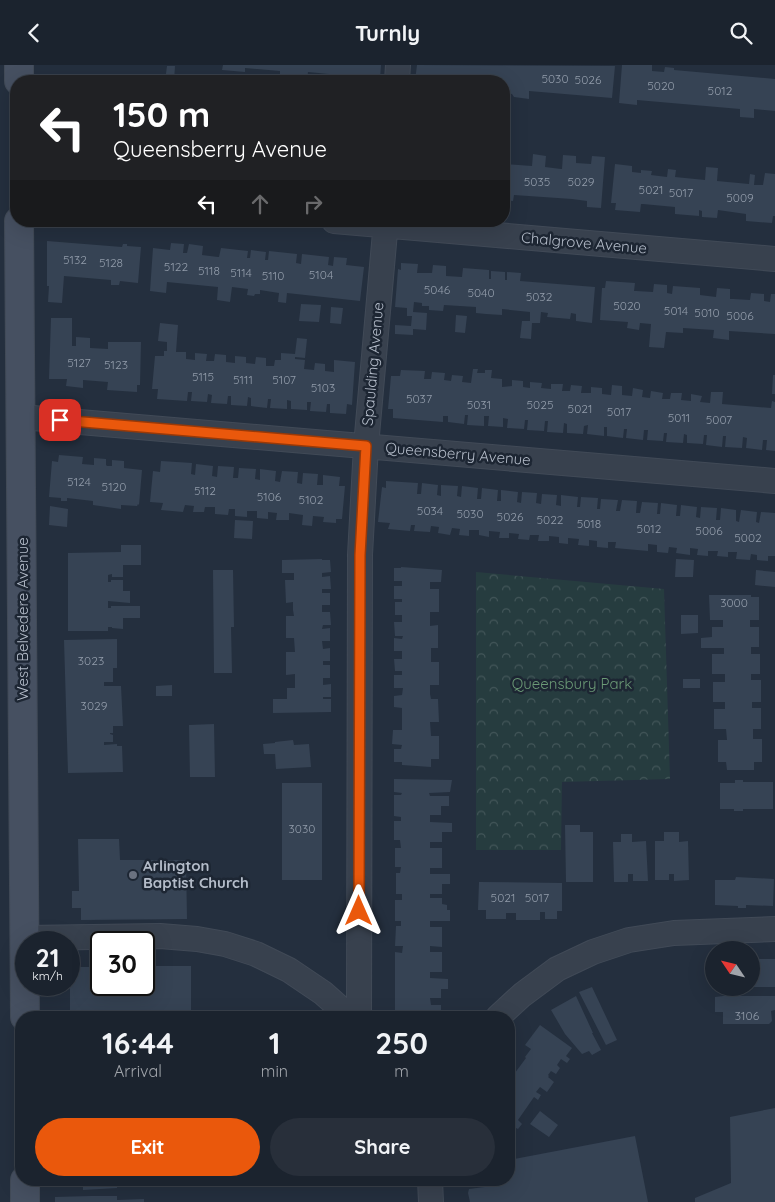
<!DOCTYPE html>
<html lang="en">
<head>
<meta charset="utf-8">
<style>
	body { margin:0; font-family:Quicksand,sans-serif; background:#282f3a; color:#f1f3f6; height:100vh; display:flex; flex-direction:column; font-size:19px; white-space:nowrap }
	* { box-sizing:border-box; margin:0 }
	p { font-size:16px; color:#a0a4aa }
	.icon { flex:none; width:28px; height:28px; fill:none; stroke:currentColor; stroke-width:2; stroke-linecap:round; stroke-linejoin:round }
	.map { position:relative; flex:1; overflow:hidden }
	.panel { position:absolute; left:15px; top:946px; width:500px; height:175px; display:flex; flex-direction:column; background:#1b232e; border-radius:20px; box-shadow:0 5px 20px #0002,0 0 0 1px #39404a }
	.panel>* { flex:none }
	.top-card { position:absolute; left:10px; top:10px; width:500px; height:152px; border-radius:20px; box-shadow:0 5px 20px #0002,0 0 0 1px #39404a; background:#202124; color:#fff; overflow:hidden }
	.needle { width:32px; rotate:305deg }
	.tools { position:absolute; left:705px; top:876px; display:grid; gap:10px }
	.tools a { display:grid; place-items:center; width:55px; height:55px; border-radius:50%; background:#1b232e; box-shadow:0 5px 20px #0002,0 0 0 1px #39404a; font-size:25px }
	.speed { position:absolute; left:15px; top:866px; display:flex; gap:10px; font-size:25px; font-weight:700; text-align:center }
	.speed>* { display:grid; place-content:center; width:65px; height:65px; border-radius:50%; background:#1b232e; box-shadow:0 5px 20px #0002,0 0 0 1px #39404a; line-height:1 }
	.speed small { font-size:12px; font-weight:400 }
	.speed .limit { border:2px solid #111; border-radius:8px; background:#fff; color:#111 }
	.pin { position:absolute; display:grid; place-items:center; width:42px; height:42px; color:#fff; margin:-21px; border-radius:10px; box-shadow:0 2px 8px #0006 }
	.me { position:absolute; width:55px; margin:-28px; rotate:0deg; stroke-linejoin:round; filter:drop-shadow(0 0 4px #0008) }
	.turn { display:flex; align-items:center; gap:18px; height:105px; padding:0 20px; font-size:22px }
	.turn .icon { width:65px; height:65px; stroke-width:2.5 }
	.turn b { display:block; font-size:35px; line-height:42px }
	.lanes { display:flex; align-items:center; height:48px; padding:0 20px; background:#0003; justify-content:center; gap:25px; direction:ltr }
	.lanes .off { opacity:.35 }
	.eta { display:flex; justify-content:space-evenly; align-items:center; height:85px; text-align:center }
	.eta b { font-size:30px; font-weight:800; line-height:35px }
	.cta { display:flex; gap:10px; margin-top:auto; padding:10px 20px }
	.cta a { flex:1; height:58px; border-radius:30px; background:#ea580c; color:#fff; font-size:20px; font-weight:800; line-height:58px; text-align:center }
	.cta a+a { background:#282f3a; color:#f1f3f6 }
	header { display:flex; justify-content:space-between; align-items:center; height:65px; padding:0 20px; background:#1b232e; font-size:22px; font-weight:800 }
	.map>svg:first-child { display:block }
</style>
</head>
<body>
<header><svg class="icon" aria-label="back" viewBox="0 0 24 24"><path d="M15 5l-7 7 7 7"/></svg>Turnly<svg class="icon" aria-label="search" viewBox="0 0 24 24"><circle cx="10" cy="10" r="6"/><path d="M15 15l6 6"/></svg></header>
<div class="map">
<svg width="775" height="1137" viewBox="0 0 775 1137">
	<defs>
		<pattern id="park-crowns" width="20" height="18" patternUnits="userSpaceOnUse" patternTransform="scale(1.25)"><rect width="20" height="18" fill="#263c3f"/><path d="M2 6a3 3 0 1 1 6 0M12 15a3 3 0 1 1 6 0" fill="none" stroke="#435659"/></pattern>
	</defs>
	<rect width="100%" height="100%" fill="#242f3e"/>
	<path fill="url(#park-crowns)" d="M 476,507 L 664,524 L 670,714 L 562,717 L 561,785 L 476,785 Z"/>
	<path fill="#364354" d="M 223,0 L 381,0 L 380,14 L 308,7 L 307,16 L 286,15 L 286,11 L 280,11 L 280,6 L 245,3 L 245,7 L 222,5 Z
		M 417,0 L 615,1 L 612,33 L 529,26 L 529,34 L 514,32 L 512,29 L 507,28 L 507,24 L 504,24 L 504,16 L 415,16 Z
		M 622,0 L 652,0 L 652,6 L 664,7 L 665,2 L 674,3 L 674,5 L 775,14 L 775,46 L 754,44 L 754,53 L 740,52 L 740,44 L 637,35 L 637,40 L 619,38 Z
		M 167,1 L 175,1 L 174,16 L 165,16 Z
		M 533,89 L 546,91 L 545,102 L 561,104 L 562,104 L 563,90 L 576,91 L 576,98 L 591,99 L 592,91 L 605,92 L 601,143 L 587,142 L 587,136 L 572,134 L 514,130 L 513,136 L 504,135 L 504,99 L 532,101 Z
		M 615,99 L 632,101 L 632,107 L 641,108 L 641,105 L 652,106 L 651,110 L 667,112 L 668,104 L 676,105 L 675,112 L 705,115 L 706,102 L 718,103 L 717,116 L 749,119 L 750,109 L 755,110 L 754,120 L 763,120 L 765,108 L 775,109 L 775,151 L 773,151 L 772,158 L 746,156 L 746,149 L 718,145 L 717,153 L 702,152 L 702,146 L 699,145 L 699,151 L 675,149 L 675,142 L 643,139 L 641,139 L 640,147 L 615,145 L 616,138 L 611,138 Z
		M 47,176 L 122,182 L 123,179 L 127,179 L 127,181 L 141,182 L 138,218 L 120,216 L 119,220 L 111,220 L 111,215 L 64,211 L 62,238 L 48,237 L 49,221 L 47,221 Z
		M 171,178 L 184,179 L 183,188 L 187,188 L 189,179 L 203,181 L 202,190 L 218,192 L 219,192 L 221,183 L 248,186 L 247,193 L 250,193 L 251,185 L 266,187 L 265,195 L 268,195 L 269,186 L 297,189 L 296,198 L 301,199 L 302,189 L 329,192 L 328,200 L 333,201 L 334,192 L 347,193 L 346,200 L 364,202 L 360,236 L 287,228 L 286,238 L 278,237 L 279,228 L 260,225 L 260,229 L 255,229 L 254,231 L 247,230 L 248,224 L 232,222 L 230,237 L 217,235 L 218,222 L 167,217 L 166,228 L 150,226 L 153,183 L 170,185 Z
		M 401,198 L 418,199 L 417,208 L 432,208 L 433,200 L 446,201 L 446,211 L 462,212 L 463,203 L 489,205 L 489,214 L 491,214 L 491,206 L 505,207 L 505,215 L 507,215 L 507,207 L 521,208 L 520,216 L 595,222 L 592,258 L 576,256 L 576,249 L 571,248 L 570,254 L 547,252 L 548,248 L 541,247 L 540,258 L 532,258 L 531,274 L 520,273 L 522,256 L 530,256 L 530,247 L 502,244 L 502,250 L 486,249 L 476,248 L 476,242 L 444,240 L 443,246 L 429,245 L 429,241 L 422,241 L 422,238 L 414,237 L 413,247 L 427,248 L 426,265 L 413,264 L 413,270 L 395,269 L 395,260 L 411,261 L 412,251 L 407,251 L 407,243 L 395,242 L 398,204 L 401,205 Z
		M 606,216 L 635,218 L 634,226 L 636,226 L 653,227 L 654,219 L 667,220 L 667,228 L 672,229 L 673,221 L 700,223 L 700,230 L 716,232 L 717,223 L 730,224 L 730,234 L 733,234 L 750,235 L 751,228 L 764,229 L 764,236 L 770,237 L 771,229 L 775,229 L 775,269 L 729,266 L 729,275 L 713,273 L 714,265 L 683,263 L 683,268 L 666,267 L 664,283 L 649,282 L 651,259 L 640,258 L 639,265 L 627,263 L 628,257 L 600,255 L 602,223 L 605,223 Z
		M 301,239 L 321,240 L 319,257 L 299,256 Z
		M 331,242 L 343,243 L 341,259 L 330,258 Z
		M 456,250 L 467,251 L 465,268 L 455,267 Z
		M 51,253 L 72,253 L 72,281 L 76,281 L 76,272 L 90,273 L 90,283 L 108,284 L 108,277 L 141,277 L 140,320 L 137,320 L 137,327 L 107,325 L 108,317 L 83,315 L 83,323 L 66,321 L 67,314 L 49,314 Z
		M 160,258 L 178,260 L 176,287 L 186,287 L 186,294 L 195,295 L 195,288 L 207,289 L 206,296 L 214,296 L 215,289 L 226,290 L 226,297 L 235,298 L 235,291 L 246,292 L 246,298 L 255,299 L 256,292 L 266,293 L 266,301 L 274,301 L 275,295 L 281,295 L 281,288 L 295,289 L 297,273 L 307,274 L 305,293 L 295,292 L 295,294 L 305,295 L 304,304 L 314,305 L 315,298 L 325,299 L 325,306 L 334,307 L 334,295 L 355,297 L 352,340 L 347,339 L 346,349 L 330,348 L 330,339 L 327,339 L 326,347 L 310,346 L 311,337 L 307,337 L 307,345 L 291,344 L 291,336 L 287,335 L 287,344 L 270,343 L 271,334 L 268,334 L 267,343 L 251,341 L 251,333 L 248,332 L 247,341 L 231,340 L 231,331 L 228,331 L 227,339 L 211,338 L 212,330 L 208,329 L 207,337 L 191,336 L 192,327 L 188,327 L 187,336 L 157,334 L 158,324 L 152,324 L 155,291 L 164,291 L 164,286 L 167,286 L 167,277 L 158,276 Z
		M 473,304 L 478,304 L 477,308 L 485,308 L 485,305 L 492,305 L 491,313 L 502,314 L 502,322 L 512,321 L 512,315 L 523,316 L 523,322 L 530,323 L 530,317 L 542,318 L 541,323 L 551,324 L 551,319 L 563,319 L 562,326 L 570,326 L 571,320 L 582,321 L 581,328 L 591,328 L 591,322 L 602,323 L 602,329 L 611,330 L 612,320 L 622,321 L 622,330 L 632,331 L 633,323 L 643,325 L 642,332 L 650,333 L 651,326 L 663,328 L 662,334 L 670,334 L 671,328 L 682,328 L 681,335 L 691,336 L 691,329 L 702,331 L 700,337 L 710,338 L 711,327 L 723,327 L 722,339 L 771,343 L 772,336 L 775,337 L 775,386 L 766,385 L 767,375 L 763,375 L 762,385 L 746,383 L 747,373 L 743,372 L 742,383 L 725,382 L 726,371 L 723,371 L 722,382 L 706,380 L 707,370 L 704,370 L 703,379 L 687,378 L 687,370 L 684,369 L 683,378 L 666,377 L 667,368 L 664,368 L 663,376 L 647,375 L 648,365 L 644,365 L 643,375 L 626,373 L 627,364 L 624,364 L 623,373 L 607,371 L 607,362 L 604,362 L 604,371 L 587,369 L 588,360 L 584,361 L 583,369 L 567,368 L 567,359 L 564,358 L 563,368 L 547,367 L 548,356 L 545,356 L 544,366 L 527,365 L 528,355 L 525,355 L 524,364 L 507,363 L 508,354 L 503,353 L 503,362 L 488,361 L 489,351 L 484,351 L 484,361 L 467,360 L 468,350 L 465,350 L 464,359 L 448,357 L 448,351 L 443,351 L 443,357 L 393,353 L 393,344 L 388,344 L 391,311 L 400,311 L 401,305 L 425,306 L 424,314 L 431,314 L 432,307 L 445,308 L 444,315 L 451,316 L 452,310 L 463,311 L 462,317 L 471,318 Z
		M 773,310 L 775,310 L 775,329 L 772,329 Z
		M 59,390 L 83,392 L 82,399 L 94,400 L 94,393 L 106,394 L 106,400 L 107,401 L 112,401 L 112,395 L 124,396 L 124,403 L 142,405 L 139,440 L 138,439 L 137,441 L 121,440 L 121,444 L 93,440 L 93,436 L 67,433 L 67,436 L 61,436 L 61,433 L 49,432 L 52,396 L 58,397 Z
		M 161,396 L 192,398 L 191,409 L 195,410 L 196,399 L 213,401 L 212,411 L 217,412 L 218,401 L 234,402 L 233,413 L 238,413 L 239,403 L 256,404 L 255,414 L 260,415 L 260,404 L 276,406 L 275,416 L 280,417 L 282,406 L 298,407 L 297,418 L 302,419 L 303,408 L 318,409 L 317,420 L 323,420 L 323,410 L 340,412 L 339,421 L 345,421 L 342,454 L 336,454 L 336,458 L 323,457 L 324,452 L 313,451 L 312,461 L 302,460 L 303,450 L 289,448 L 289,455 L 276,455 L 277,448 L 268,447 L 268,454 L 257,453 L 257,446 L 247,446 L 247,452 L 235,451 L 235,444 L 229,444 L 228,450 L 215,449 L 215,442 L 205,442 L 204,447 L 193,447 L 194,441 L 185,440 L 183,447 L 161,445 L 163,438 L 150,437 L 153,406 L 160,407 Z
		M 386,416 L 418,418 L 417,429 L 421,429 L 422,418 L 438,420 L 437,430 L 441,431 L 441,420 L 458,421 L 457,431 L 461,432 L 462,421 L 478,423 L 477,434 L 481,434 L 482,423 L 498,425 L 497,436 L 501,436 L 501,425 L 518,427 L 517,437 L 521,438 L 522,427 L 537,428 L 536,438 L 541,439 L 542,429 L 557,430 L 556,440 L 561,441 L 561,430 L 578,432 L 577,442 L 580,442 L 581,432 L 598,433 L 597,444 L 600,444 L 601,434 L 618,435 L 616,446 L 620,446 L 622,435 L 637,436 L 636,448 L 640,448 L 642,437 L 658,438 L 657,449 L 660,449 L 661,438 L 677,440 L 676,451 L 680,451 L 681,440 L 697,442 L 696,452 L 700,453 L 701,442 L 717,443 L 716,455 L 720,455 L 721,443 L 736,445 L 736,456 L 739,457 L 741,445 L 757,447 L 756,457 L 759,458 L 761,447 L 775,448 L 775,491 L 768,491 L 768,496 L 757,495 L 757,490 L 751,489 L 750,495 L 736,494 L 737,487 L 728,487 L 728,492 L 717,491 L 718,486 L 708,486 L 708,491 L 697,490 L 698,484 L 690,483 L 690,490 L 676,488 L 677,483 L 669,482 L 668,488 L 657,487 L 657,480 L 648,479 L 648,486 L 615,483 L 616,477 L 608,477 L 608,483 L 597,482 L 597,476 L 589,475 L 589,481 L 578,480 L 579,474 L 568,473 L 568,479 L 559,478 L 559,472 L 549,471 L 549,476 L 538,476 L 539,470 L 530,470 L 529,475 L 518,474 L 519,469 L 509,468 L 509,473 L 499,473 L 500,467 L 489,466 L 489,472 L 479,470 L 479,465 L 469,465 L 469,471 L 459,470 L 460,464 L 452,463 L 450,470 L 438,468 L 439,462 L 431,461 L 430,467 L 414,466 L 415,460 L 411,460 L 410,466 L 388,464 L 390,458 L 378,457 L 382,422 L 386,423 Z
		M 50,441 L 68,444 L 67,462 L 49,460 Z
		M 235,455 L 253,456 L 252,474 L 234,473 Z
		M 121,480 L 141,480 L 141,500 L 123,500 L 123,512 L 112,512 L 112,509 L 108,510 L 108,517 L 111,517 L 111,515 L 123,515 L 123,526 L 130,526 L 130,538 L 108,536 L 108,543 L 111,543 L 111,541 L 140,541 L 140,553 L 123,553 L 123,564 L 112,563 L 112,562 L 108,562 L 108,566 L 68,566 L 68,488 L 121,487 Z
		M 322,494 L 322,495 L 330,495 L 331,507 L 322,508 L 322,512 L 330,511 L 331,524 L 322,524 L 322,528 L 330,528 L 330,540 L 322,540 L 322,547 L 330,547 L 331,560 L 323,560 L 322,564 L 330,563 L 330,576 L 322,576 L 323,584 L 330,583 L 330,596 L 323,596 L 323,600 L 330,600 L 330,613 L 323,613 L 323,620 L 331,619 L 331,632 L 323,632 L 323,634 L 331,634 L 331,647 L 273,648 L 273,634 L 287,634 L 287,623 L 295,623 L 295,609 L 286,610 L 286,587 L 295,587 L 294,573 L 286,573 L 286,551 L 294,551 L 293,545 L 293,537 L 286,538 L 285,515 L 294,515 L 294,508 L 282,508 L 282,495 Z
		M 676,494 L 694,495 L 693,512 L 675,512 Z
		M 401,502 L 442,505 L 441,517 L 430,517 L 430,524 L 439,524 L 439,547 L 430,547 L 430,561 L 438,560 L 438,583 L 431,583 L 431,597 L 439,597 L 439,620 L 430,620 L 430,629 L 431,634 L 438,634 L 439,657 L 430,657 L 431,671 L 439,671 L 439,694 L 431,694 L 431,702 L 402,700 L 402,697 L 394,697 L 394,684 L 401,684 L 402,680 L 392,679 L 393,665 L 402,665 L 402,643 L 394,642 L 394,631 L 402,630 L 403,623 L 394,623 L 394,610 L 402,610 L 402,606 L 395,606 L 394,594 L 402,594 L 402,586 L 394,586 L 394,573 L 402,574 L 403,571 L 395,571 L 394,557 L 402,557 L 402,550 L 395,550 L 395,537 L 402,537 L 402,534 L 394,534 L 394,521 L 402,521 L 402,516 L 394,516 L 394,503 L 401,503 Z
		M 213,505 L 233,505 L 234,562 L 231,562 L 232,608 L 214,608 Z
		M 756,505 L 775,507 L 775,522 L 755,520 Z
		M 709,530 L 751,530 L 751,532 L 759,532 L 759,555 L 750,555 L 750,562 L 759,562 L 759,582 L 751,582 L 751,589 L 760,589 L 760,609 L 751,609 L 751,615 L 761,615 L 761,637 L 752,637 L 752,643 L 761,643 L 761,664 L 753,664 L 753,674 L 762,674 L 762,697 L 754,697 L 754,705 L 727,705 L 726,697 L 718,697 L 718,675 L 727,675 L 726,664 L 714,664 L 714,644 L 725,644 L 725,637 L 713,637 L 713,617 L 725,617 L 725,609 L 712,609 L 712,589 L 724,589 L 724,583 L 701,583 L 701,573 L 712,572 L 712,562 L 723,562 L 723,555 L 710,555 Z
		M 681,550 L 698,550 L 698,568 L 681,569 Z
		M 117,574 L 117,603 L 113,603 L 113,617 L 104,617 L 104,621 L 121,621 L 123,661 L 113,661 L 113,668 L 110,668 L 110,669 L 113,670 L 113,677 L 104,677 L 104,680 L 117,679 L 117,681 L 122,681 L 123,707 L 68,708 L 64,575 Z
		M 683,614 L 700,614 L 700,623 L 683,623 Z
		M 172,620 L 172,631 L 156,631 L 156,621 Z
		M 214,659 L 215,712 L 190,712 L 189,660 Z
		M 293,675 L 294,680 L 309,679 L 311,702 L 276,704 L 275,689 L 264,689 L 263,679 L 275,678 L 275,677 Z
		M 394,714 L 452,715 L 450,727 L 429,728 L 430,731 L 449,731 L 449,741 L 441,741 L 441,750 L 430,750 L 430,757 L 452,758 L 452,767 L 442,767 L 442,777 L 430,777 L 430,783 L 442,783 L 442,803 L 430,803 L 430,809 L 450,809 L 450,819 L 442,819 L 442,829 L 430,829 L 430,833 L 442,833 L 442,839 L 447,840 L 447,845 L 450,845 L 450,856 L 430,856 L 430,862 L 442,862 L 442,882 L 430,881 L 430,887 L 442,887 L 442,907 L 430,907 L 430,913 L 448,914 L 448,924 L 441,924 L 441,933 L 430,933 L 431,940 L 441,940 L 441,952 L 395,952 L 395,887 L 402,888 L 403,881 L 395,881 L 396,861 L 401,861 L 401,856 L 395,856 L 395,835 L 402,835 L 402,829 L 396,829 L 396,808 L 400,808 L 401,802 L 395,802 L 395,783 L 401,783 L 400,775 L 394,775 L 394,756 L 401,756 L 401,752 L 394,751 L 394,730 L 401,730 L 402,728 L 394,727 Z
		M 735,715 L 743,715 L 743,717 L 773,717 L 773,744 L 743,744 L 743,746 L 734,746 L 734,744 L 720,744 L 720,718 L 735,718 Z
		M 282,718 L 322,718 L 322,815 L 282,815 Z
		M 565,760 L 580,760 L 580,767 L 593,767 L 593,817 L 566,817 Z
		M 664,767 L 679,767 L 679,777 L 688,776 L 689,815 L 674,816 L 674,809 L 669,809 L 669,815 L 655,815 L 655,776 L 664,776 Z
		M 621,769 L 632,769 L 632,777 L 646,776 L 648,816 L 633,816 L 633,809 L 628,809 L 628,817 L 614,817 L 613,777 L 621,777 Z
		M 78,774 L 119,774 L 120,795 L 186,795 L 187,854 L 81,855 L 81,843 L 72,843 L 72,826 L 79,826 Z
		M 736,812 L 774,814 L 773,841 L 746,840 L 746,843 L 738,843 L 738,841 L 715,840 L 715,815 L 735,815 Z
		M 479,817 L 562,818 L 562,846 L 557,846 L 557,854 L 545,854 L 545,847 L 540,847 L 540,855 L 516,855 L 516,848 L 506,848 L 506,854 L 486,854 L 486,845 L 478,845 Z
		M 751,894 L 775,894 L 775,922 L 751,922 Z
		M 144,901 L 191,901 L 191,952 L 70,952 L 70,902 L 101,902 L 101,920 L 144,920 Z
		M 711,909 L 714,909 L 714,922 L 712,922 Z
		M 592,922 L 617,975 L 606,980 L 579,927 Z
		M 576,931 L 593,968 L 592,968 L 601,985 L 592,990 L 589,986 L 582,989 L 565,969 L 551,945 Z
		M 723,931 L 775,931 L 775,945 L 771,946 L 772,956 L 769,959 L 723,959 L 723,947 L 715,947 L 715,932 Z
		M 540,960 L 572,983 L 566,991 L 570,994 L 567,998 L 561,994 L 557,1000 L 560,1003 L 556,1009 L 551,1006 L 548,1010 L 549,1011 L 548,1012 L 554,1017 L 547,1027 L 540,1022 L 536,1027 L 541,1030 L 538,1035 L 534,1032 L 518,1055 L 522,1059 L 518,1064 L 514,1062 L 509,1069 L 509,1016 L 526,993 L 525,992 L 531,984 L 525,980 Z
		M 775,1043 L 775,1137 L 695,1137 L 695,1133 L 731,1118 L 730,1052 Z
		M 540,1046 L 558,1060 L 549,1072 L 530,1059 Z
		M 635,1071 L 648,1137 L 470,1137 L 468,1128 L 469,1124 L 492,1121 L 491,1115 L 509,1115 L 509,1095 Z
		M 83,1115 L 137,1115 L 137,1119 L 117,1119 L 117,1123 L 83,1125 Z
		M 91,1131 L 117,1131 L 117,1135 L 144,1134 L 144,1137 L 55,1137 L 55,1132 Z"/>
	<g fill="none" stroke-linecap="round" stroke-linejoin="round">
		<g stroke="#414a57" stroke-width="26">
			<path id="street" d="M 397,16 L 398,0
				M 334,156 L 775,194
				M 21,352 L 775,416
				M 26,873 L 160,871 L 197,874 L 225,879 L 256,889 L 289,905 L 323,928 L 350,952
				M 359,952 L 360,490 L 366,381 L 386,156
				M 498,952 L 522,930 L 557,904 L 593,887 L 629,875 L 674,868 L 775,864
				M 430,1115 L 431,1137"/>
		</g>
		<g stroke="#414a57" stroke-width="30">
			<path id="secondary" d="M 19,0 L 19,16
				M 19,156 L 25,952
				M 25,1137 L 25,1115"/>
		</g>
		<use href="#street" stroke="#38414e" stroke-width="24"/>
		<use href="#secondary" stroke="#465061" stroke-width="28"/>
	</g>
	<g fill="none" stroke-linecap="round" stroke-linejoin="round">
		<g stroke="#983908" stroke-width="12">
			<path id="route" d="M 60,355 L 366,381 L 360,490 L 359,846"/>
		</g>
		<use href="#route" stroke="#ea580c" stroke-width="9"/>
	</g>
	<circle fill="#6b7280" stroke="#1d2633" stroke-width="2" cx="133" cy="810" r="5"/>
	<g text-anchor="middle" stroke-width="5" stroke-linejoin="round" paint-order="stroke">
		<g font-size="12" fill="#929caa">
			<text x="555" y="18">5030</text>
			<text x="588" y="19">5026</text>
			<text x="661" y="25">5020</text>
			<text x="720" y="30">5012</text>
			<text x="537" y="121">5035</text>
			<text x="581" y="121">5029</text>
			<text x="651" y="129">5021</text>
			<text x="681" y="132">5017</text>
			<text x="740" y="137">5009</text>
			<text x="75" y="199">5132</text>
			<text x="111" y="202">5128</text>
			<text x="176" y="206">5122</text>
			<text x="209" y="210">5118</text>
			<text x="241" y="212">5114</text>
			<text x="321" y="214">5104</text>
			<text x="273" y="215">5110</text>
			<text x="437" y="229">5046</text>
			<text x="481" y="232">5040</text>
			<text x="539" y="236">5032</text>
			<text x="627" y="245">5020</text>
			<text x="676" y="250">5014</text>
			<text x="707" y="252">5010</text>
			<text x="740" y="255">5006</text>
			<text x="79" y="302">5127</text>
			<text x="116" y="304">5123</text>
			<text x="203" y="316">5115</text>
			<text x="243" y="319">5111</text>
			<text x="284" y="319">5107</text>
			<text x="323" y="327">5103</text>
			<text x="419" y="338">5037</text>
			<text x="479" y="344">5031</text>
			<text x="540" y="344">5025</text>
			<text x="580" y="348">5021</text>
			<text x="619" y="351">5017</text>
			<text x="679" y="357">5011</text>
			<text x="719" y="359">5007</text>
			<text x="79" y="421">5124</text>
			<text x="114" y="426">5120</text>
			<text x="205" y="430">5112</text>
			<text x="269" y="436">5106</text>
			<text x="311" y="439">5102</text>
			<text x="430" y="450">5034</text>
			<text x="470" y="453">5030</text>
			<text x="510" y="456">5026</text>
			<text x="550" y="459">5022</text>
			<text x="589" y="463">5018</text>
			<text x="649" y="468">5012</text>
			<text x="709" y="470">5006</text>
			<text x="748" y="477">5002</text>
			<text x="734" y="542">3000</text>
			<text x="91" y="600">3023</text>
			<text x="94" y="645">3029</text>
			<text x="302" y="768">3030</text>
			<text x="503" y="837">5021</text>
			<text x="537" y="837">5017</text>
			<text x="747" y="955">3106</text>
		</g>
		<g font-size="15" fill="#b4bcc9" stroke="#1d2633">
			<text transform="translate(584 178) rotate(5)" y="5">Chalgrove Avenue</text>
			<text transform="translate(373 299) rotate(-85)" y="5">Spaulding Avenue</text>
			<text transform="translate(458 389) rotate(5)" y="5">Queensberry Avenue</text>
			<text transform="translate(23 554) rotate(-90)" y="5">West Belvedere Avenue</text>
		</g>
		<g font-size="15" fill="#6b9a76" stroke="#1d2633">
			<text x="572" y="624">Queensbury Park</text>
		</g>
		<g font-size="15" font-weight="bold" fill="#b4bcc9" stroke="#1d2633" text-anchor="start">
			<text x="143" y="806">Arlington<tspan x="143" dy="17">Baptist Church</tspan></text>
		</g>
	</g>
</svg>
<div class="tools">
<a><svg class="needle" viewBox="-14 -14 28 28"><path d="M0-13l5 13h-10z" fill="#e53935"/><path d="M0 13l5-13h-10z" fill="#a0a4aa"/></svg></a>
</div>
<div class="speed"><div>21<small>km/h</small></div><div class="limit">30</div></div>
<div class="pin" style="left:60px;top:355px;background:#d93025"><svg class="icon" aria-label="arrive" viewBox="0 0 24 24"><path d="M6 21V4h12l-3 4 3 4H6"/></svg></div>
<svg class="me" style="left:359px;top:846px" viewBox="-20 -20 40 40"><path d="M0-17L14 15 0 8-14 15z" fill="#ea580c" stroke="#fff" stroke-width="4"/></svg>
<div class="top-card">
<div class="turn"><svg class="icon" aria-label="left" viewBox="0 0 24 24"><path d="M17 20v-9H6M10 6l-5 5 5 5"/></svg><div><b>150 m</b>Queensberry Avenue</div></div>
<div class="lanes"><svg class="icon" aria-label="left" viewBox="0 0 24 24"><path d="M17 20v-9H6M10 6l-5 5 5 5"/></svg><svg class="icon off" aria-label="ahead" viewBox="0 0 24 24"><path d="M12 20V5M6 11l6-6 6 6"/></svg><svg class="icon off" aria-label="right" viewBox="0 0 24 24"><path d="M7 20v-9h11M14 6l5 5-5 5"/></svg></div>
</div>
<section class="panel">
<div class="eta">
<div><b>16:44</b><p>Arrival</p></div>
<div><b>1</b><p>min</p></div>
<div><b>250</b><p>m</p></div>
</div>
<div class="cta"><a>Exit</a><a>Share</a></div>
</section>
</div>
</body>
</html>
